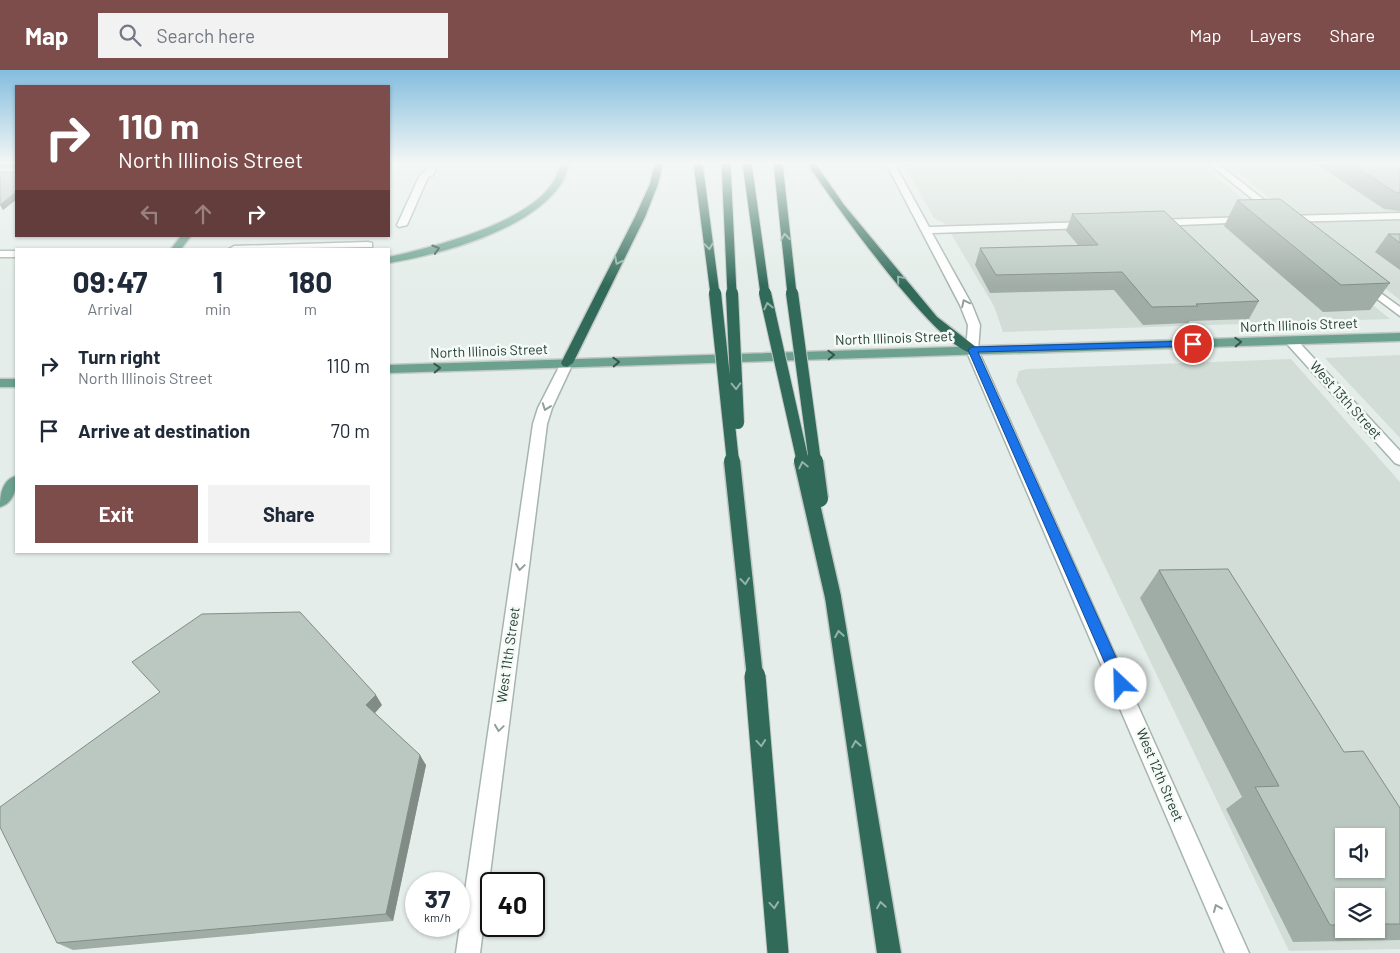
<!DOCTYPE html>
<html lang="en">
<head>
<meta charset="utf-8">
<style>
	body { margin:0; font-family:Barlow,sans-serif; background:#f2f2f3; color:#1f2937; height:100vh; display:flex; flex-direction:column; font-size:19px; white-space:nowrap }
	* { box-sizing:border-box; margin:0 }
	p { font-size:16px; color:#747a83 }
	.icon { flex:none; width:28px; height:28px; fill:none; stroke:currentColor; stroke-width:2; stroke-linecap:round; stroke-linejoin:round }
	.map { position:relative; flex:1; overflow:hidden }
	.details { position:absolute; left:15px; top:178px; width:375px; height:305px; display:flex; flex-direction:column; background:#fff; border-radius:0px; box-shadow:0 1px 4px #0004 }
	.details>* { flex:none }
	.guide { position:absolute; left:15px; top:15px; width:375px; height:152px; border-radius:0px; box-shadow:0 1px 4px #0004; background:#7c4d4b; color:#fff; overflow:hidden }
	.buttons { position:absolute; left:1335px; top:758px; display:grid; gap:10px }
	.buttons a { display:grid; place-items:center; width:50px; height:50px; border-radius:0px; background:#fff; box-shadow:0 1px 4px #0004; font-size:25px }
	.speed { position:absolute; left:405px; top:802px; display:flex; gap:10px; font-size:25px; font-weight:700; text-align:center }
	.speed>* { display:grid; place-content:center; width:65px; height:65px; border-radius:50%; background:#fff; box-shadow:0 1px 4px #0004; line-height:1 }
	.speed small { font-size:12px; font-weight:400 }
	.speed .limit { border:2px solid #111; border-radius:8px; background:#fff; color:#111 }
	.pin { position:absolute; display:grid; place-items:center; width:42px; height:42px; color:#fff; margin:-21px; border:2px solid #fff; border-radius:50%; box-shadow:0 1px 5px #0007 }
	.me { position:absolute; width:55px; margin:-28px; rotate:336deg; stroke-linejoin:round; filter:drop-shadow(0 0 4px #0008) }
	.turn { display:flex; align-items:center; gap:18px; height:105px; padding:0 20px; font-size:22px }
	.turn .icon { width:65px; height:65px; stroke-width:2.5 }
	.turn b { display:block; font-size:35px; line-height:42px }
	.lanes { display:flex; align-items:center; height:48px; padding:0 20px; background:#0003; justify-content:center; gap:25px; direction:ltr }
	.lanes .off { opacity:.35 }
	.eta { display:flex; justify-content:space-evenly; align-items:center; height:85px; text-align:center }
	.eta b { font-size:30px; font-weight:700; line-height:35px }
	.action { display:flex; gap:10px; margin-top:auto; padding:10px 20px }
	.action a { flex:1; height:58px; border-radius:0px; background:#7c4d4b; color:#fff; font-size:20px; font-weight:700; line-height:58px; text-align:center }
	.action a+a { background:#f2f2f3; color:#1f2937 }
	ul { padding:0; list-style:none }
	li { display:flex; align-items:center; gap:15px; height:65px; padding:0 20px }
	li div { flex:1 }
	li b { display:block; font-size:19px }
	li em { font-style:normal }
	header { display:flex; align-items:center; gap:30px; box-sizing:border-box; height:70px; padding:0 25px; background:#7c4d4b; color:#fff }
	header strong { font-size:24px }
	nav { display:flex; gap:28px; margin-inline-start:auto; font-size:18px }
	.search { width:350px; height:45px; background:#f2f2f3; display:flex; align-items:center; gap:12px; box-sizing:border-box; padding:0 18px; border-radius:0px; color:#747a83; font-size:19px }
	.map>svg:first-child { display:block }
</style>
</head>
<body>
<header>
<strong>Map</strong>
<div class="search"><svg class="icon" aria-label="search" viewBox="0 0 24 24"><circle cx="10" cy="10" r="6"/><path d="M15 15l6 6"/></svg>Search here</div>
<nav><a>Map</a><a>Layers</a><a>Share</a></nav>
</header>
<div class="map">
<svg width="1400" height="883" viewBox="0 0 1400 883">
	<rect width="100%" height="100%" fill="#e4ede9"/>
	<path fill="#d3ddd7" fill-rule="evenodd" d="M 903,93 L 1199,93 L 1390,249 L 1003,262 L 994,236 L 948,159 L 944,153 L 934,148 Z
		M 1225,93 L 1400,93 L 1400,230 L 1300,152 Z
		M 1400,285 L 1400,368 L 1325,288 Z
		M 1291,289 L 1400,412 L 1400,879 L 1289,881 L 1016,311 L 1019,301 L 1027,299 ZM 1344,766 L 1376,766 L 1376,799 L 1344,799 ZM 1344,826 L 1376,826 L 1376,859 L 1344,859 Z"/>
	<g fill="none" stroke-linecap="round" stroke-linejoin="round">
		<g stroke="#a7b5af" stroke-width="3">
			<path id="minor" d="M 430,93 L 438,93 L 433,105 L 428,107 L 407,155 L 399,157 L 397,155 L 420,105 L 426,101 Z
				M 886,93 L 894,93 L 929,157 L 1088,152 L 1093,155 L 1088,158 L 932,163 L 972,235 L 980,255 L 978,280 L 1249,883 L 1225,883 L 966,280 L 968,255 L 960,235 Z
				M 1208,93 L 1217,93 L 1277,140 L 1277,144 L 1271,144 Z
				M 1400,143 L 1400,149 L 1286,152 L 1281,149 L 1286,146 Z
				M 1248,147 L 1253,150 L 1251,152 L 1156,156 L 1151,153 L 1156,150 Z
				M 368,172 L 372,173 L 372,177 L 229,179 L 234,176 Z
				M 0,181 L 16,181 L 16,187 L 0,187 Z
				M 1364,211 L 1400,237 L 1400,246 L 1360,216 L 1360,212 Z
				M 1291,267 L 1295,268 L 1400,381 L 1400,395 L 1395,393 L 1287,274 L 1285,271 Z
				M 567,289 L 573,293 L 552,338 L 547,354 L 480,883 L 456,883 L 533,354 L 538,338 L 561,293 Z"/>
		</g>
		<g stroke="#c2c9c6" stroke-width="3">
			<path id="major" d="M 0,93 L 16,93 L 16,97 L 0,97 Z
				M 562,93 L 570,93 C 567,100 565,108 561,114 C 529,161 441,184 389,193 L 389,187 C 434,177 529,153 554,111 C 557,105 559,99 562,93 Z
				M 181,166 L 191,166 L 181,179 L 171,179 Z
				M 1400,263 L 1400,271 L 389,303 L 389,295 Z
				M 0,309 L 16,309 L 16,317 L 0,317 Z
				M 16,406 C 17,418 14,433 0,437 C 0,425 2,410 16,406 Z"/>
		</g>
		<g stroke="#c2c9c6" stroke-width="3">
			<path id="highway" d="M 655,93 L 663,93 L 658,114 L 645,147 L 573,293 L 567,297 L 563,296 L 561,293 L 635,147 L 650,114 Z
				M 807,93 L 815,93 L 844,135 L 937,247 L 976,277 L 978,280 L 976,283 C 945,290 826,122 807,93 Z
				M 833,520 L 839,522 L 841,527 L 901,883 L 877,883 L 825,527 L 827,522 Z"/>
		</g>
		<use href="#minor" fill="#fff" fill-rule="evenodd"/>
		<use href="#major" fill="#6ba18e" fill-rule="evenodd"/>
		<use href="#highway" fill="#316a59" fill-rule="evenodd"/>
		<g stroke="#c2c9c6" stroke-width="11" stroke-linecap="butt">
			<path id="highway-bridge-far3" d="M 698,93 L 715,224
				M 726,93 L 732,224
				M 747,93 L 765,224
				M 778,93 L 792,224"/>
		</g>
		<g stroke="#c2c9c6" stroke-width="14" stroke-linecap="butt">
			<path id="highway-bridge-far2" d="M 715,223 L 733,392
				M 732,223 L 738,353
				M 765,223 L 803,392
				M 792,223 L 815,392"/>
		</g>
		<g stroke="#c2c9c6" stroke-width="19" stroke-linecap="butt">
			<path id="highway-bridge-far1" d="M 732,391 L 755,607
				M 802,391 L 833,527
				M 815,391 L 820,429"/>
		</g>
		<g stroke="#c2c9c6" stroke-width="23" stroke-linecap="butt">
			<path id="highway-bridge" d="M 755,606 L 778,883"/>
		</g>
		<use href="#highway-bridge-far3" stroke="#316a59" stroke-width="9"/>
		<use href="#highway-bridge-far2" stroke="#316a59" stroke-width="12"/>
		<use href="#highway-bridge-far1" stroke="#316a59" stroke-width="16"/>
		<use href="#highway-bridge" stroke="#316a59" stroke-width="21"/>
	</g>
	<path fill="#a0aca6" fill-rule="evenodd" d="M 1315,93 L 1400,93 L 1400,141 L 1384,139 Z
		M 1237,130 L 1390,213 L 1370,240 L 1323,242 L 1224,156 Z
		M 1072,144 L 1259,231 L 1249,249 L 1190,251 L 1188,253 L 1143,255 L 1114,220 L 990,223 L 975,195 L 980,178 L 1078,175 L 1066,161 Z
		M 1388,164 L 1400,164 L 1400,200 L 1375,182 Z
		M 1159,500 L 1344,682 L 1400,738 L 1400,870 L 1293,872 L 1226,739 L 1242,727 L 1140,528 ZM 1344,826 L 1376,826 L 1376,859 L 1344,859 Z
		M 382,635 L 375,643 L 426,695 L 393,851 L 73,880 L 57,873 Z"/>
	<path fill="#828c87" d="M 16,122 L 16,130 L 3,140 L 0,135 Z
		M 376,625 L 382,635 L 373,645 L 366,635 Z
		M 420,685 L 426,695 L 393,851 L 386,844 Z"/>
	<path fill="#bac8c1" stroke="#828c87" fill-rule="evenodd" d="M 1350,93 L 1400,93 L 1400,123 L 1395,122 Z
		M 0,102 L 16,102 L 16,122 L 0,135 Z
		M 1280,129 L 1390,213 L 1341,215 L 1237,130 Z
		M 1164,141 L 1259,231 L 1196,234 L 1198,236 L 1152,237 L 1122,202 L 996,205 L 980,178 L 1098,175 L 1072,144 Z
		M 1388,164 L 1400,164 L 1400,173 Z
		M 1228,499 L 1344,682 L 1363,681 L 1400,738 L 1400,854 L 1376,854 L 1376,826 L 1344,826 L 1344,855 L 1330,855 L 1255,717 L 1279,716 L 1159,500 ZM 1344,766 L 1376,766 L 1376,799 L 1344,799 Z
		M 300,542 L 376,625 L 366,635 L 420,685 L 386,844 L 57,873 L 0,757 L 0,737 L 160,622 L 132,592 L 202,544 Z"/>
	<defs><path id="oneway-chevron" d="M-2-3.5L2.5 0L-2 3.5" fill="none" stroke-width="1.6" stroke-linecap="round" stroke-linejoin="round" transform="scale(1.25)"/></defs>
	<g stroke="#93b2a8">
		<use href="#oneway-chevron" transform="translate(785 167) rotate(-97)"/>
		<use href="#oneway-chevron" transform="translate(709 176) rotate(83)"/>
		<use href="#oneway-chevron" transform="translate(618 191) rotate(117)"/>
		<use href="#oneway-chevron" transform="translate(900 209) rotate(-130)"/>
		<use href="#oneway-chevron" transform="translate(768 236) rotate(-103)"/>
		<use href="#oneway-chevron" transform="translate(736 316) rotate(88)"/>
		<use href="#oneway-chevron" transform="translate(803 395) rotate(-103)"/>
		<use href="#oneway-chevron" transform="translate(745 511) rotate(84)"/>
		<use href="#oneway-chevron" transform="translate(839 564) rotate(-99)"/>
		<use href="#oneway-chevron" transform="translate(761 673) rotate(85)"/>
		<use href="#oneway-chevron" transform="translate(856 674) rotate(-99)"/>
		<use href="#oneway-chevron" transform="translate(774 835) rotate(85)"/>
		<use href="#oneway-chevron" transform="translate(881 835) rotate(-99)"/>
	</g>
	<g stroke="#36584b">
		<use href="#oneway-chevron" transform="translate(436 179) rotate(-17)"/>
		<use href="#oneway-chevron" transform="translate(1238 272) rotate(-2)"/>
		<use href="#oneway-chevron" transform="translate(831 285) rotate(-2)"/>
		<use href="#oneway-chevron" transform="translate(616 292) rotate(-2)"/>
		<use href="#oneway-chevron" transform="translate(437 298) rotate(-2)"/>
	</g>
	<g stroke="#929f9a">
		<use href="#oneway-chevron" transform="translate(965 233) rotate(-116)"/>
		<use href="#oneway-chevron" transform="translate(546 337) rotate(110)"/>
		<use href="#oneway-chevron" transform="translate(520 497) rotate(98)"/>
		<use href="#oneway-chevron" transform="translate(499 658) rotate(98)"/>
		<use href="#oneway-chevron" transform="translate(1217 838) rotate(-113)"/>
	</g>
	<linearGradient id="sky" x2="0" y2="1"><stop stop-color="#84bdde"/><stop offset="0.43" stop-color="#f3f7f5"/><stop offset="1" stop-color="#f3f7f5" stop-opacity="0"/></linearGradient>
	<rect width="1400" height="216" fill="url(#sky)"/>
	<path fill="#1a73e8" stroke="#114b97" d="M 1193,271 L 1196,272 L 1196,276 L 978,282 L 1128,614 L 1126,619 L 1121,621 L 1116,619 L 1114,614 L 968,280 L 972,277 Z"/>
	<g text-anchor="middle" stroke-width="5" stroke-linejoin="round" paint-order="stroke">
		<g font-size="14" fill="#243f35" stroke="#f5faf7">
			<text transform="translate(1299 255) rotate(-2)" y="5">North Illinois Street</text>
			<text transform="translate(894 268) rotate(-2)" y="5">North Illinois Street</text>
			<text transform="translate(489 281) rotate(-2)" y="5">North Illinois Street</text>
			<text transform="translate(1346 330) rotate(48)" y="5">West 13th Street</text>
			<text transform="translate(508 585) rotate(-82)" y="5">West 11th Street</text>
			<text transform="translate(1160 705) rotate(67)" y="5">West 12th Street</text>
		</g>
	</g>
</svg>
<div class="buttons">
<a><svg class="icon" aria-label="sound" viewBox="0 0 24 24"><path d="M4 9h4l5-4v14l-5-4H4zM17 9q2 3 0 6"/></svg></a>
<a><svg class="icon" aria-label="layers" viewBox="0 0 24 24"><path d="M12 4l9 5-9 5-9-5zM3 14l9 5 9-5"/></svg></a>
</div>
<div class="speed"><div>37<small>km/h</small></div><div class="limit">40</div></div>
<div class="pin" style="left:1193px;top:274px;background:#d93025"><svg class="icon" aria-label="arrive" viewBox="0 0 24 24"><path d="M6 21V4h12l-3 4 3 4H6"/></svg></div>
<svg class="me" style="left:1121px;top:614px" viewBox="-20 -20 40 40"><circle r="19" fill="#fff"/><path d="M0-13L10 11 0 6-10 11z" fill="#1a73e8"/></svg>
<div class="guide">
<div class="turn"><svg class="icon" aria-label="right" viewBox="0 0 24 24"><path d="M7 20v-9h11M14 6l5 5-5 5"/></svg><div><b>110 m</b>North Illinois Street</div></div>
<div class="lanes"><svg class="icon off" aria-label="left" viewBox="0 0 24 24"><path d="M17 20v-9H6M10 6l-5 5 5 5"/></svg><svg class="icon off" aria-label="ahead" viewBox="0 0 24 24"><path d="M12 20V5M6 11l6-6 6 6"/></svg><svg class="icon" aria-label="right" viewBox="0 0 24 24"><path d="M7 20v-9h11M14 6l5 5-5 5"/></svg></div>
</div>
<section class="details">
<div class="eta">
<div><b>09:47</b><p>Arrival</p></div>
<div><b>1</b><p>min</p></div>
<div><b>180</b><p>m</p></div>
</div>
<ul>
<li><svg class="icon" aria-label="right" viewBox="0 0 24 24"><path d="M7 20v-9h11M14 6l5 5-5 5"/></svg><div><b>Turn right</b><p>North Illinois Street</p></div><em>110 m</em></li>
<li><svg class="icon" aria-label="arrive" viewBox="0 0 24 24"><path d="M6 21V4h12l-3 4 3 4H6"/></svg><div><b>Arrive at destination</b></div><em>70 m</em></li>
</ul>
<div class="action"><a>Exit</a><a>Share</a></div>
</section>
</div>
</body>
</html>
